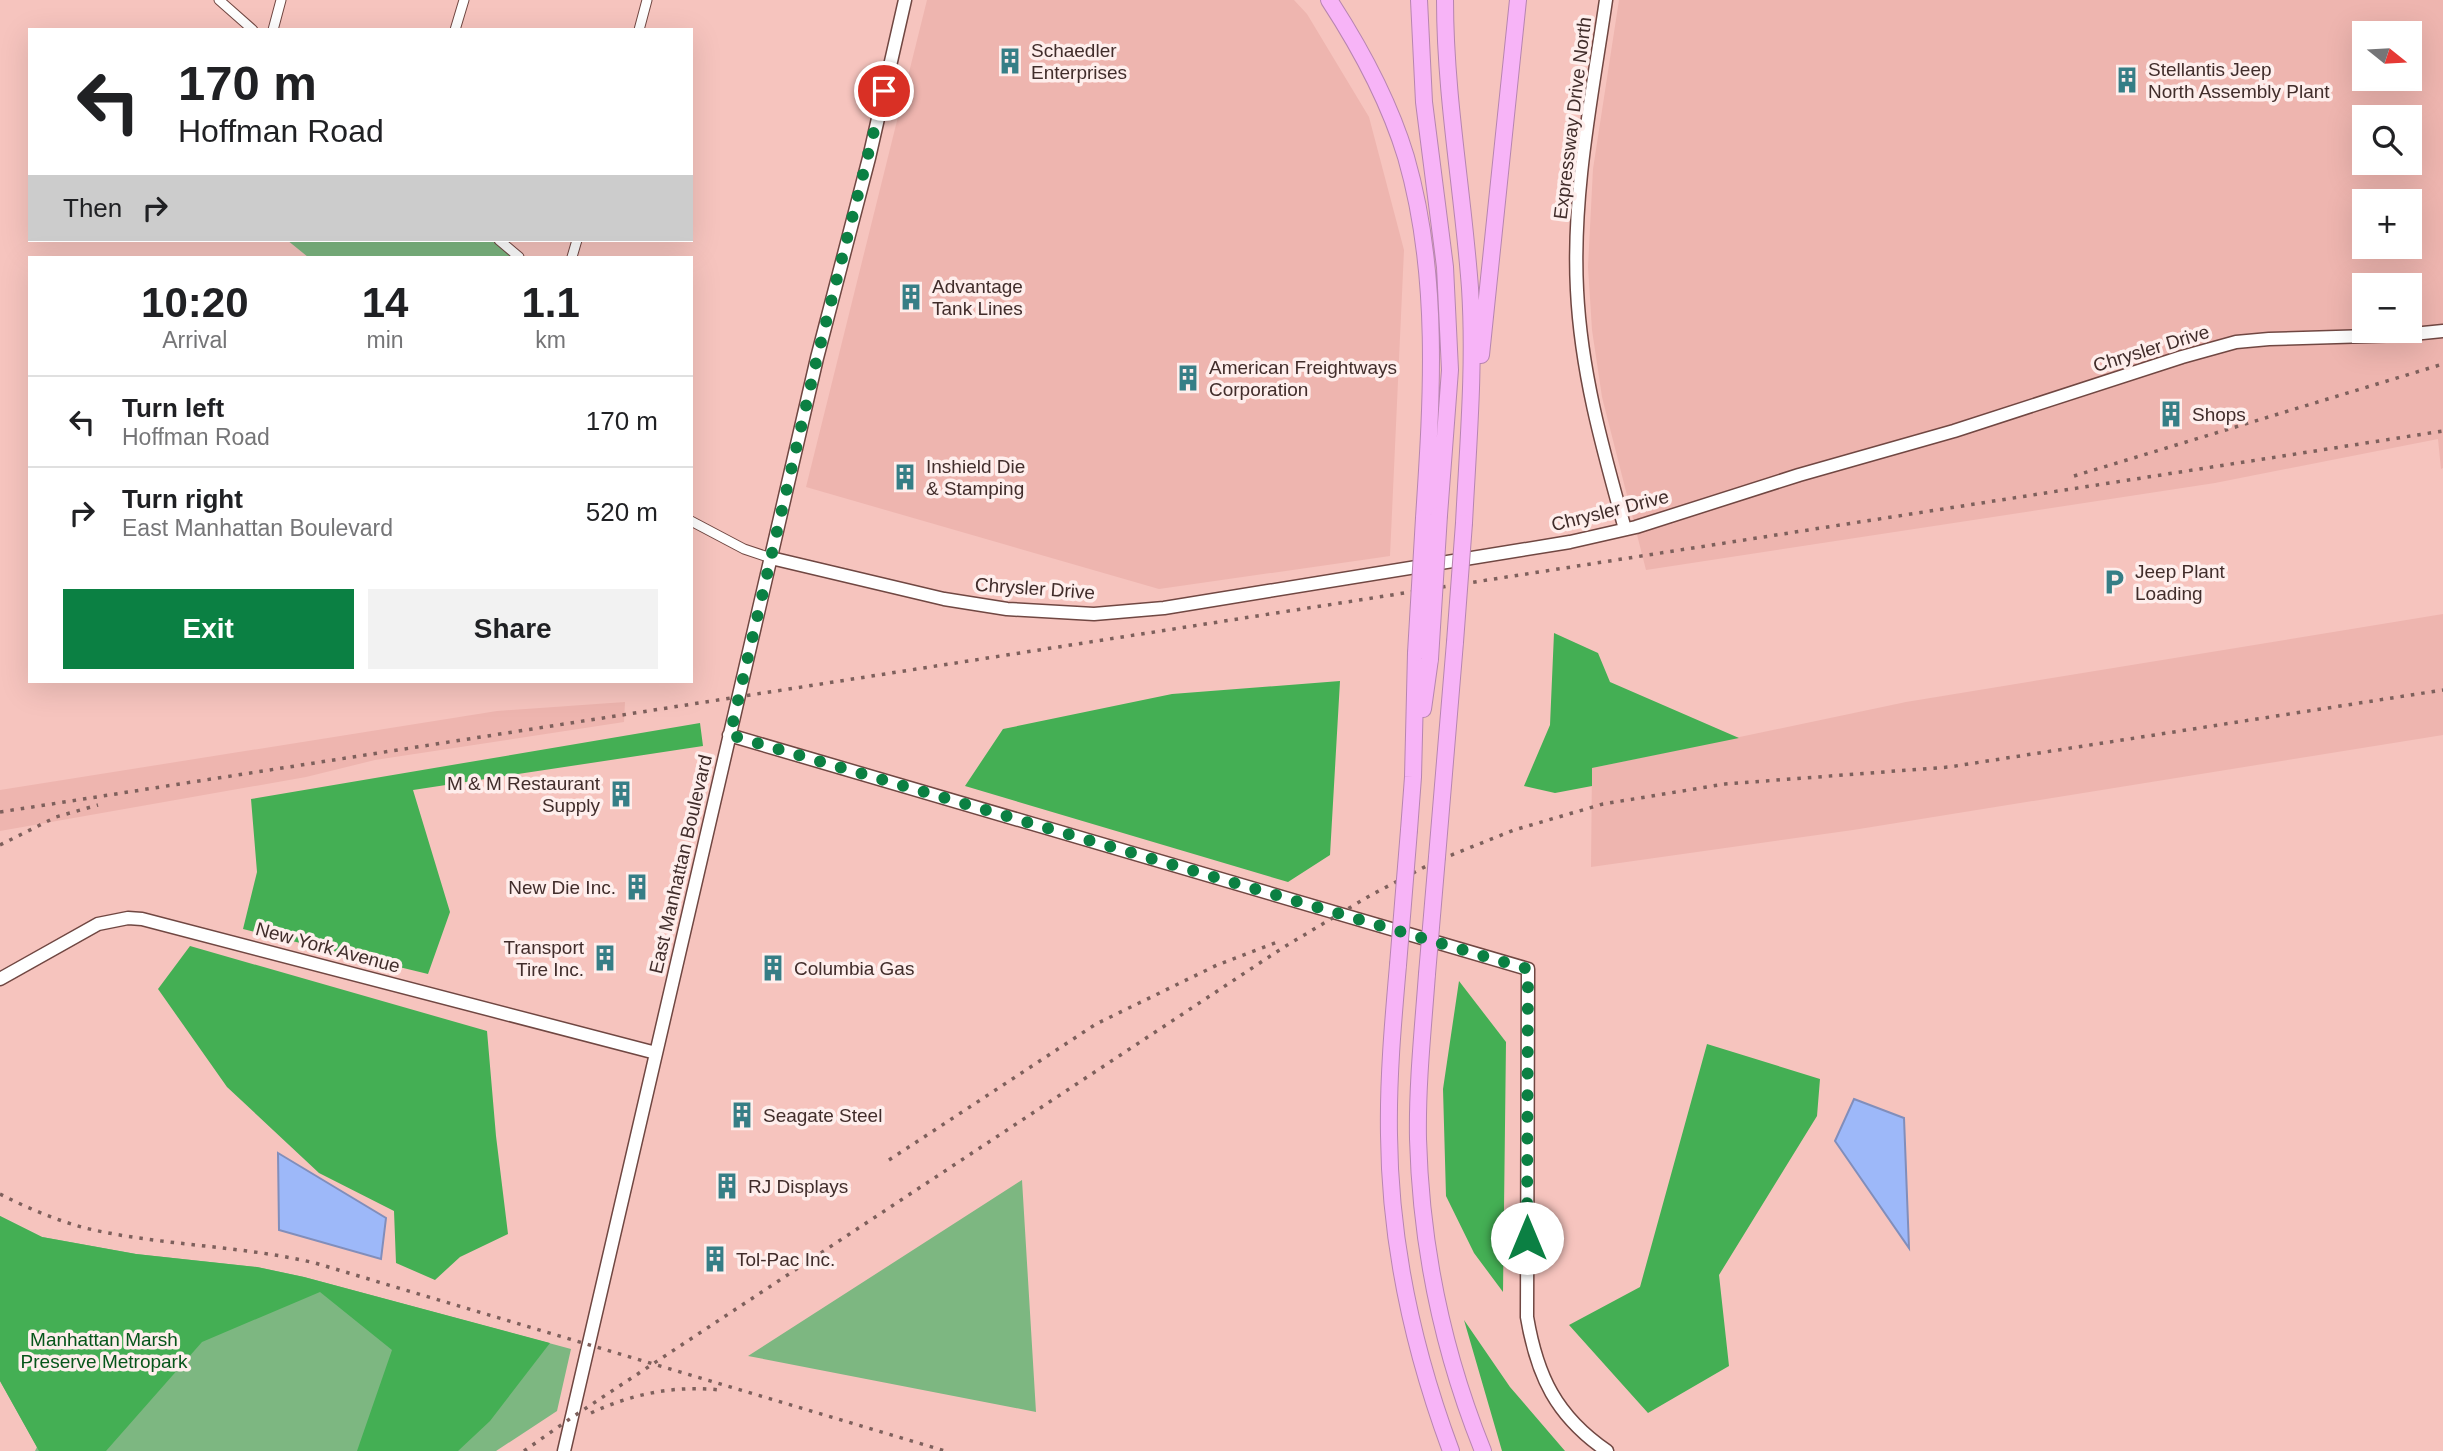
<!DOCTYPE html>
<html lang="en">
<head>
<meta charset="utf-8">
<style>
	body { margin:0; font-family:Helvetica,sans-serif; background:#f2f2f2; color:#202124; height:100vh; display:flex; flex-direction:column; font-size:26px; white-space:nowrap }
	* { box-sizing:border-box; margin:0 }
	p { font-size:23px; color:#757577 }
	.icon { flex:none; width:38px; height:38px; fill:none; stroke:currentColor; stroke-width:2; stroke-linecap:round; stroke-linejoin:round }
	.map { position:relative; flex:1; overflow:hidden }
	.sheet { position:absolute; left:28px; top:256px; width:665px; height:427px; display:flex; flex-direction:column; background:#fff; border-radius:0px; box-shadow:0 7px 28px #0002 }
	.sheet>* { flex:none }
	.banner { position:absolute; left:28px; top:28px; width:665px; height:214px; border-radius:0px; box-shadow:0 7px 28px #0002; background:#fff; color:#202124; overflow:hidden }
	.needle { width:46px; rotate:108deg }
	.buttons { position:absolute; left:2352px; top:21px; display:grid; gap:14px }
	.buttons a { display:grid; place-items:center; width:70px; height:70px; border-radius:0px; background:#fff; box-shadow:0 7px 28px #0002; font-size:35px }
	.pin { position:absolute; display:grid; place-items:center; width:60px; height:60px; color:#fff; margin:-30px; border:4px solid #fff; border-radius:50%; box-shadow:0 2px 7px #0007 }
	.me { position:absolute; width:77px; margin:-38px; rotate:0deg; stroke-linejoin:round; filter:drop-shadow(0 0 5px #0008) }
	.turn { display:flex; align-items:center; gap:24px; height:147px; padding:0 35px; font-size:32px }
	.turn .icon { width:91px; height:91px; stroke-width:2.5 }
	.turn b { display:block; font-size:49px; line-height:60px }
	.then { display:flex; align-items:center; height:66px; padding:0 35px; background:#0003; gap:14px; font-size:26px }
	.eta { display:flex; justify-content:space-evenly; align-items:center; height:119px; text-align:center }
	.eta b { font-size:42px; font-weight:600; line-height:49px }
	.cta { display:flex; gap:14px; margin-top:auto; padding:14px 35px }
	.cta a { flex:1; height:80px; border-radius:0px; background:#0b8043; color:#fff; font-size:28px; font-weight:600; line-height:80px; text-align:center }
	.cta a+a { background:#f2f2f2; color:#202124 }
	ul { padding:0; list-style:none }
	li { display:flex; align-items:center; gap:21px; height:91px; padding:0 35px; border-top:2px solid #e0e0e0 }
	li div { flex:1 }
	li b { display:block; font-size:26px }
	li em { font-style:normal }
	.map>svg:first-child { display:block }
</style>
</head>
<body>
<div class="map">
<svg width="2443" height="1451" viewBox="0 0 2443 1451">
	<rect width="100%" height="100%" fill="#f6c4be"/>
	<path fill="#eeb5af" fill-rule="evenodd" d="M 927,0 L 1294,0 L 1307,14 L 1369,117 L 1404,250 L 1390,556 L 1159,589 L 806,487 Z
		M 1619,0 L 2443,0 L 2443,468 L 2441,469 L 2438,439 L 2215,483 L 1646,570 L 1602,397 L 1592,330 L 1588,267 L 1593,169 ZM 2364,33 L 2410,33 L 2410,79 L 2364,79 ZM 2364,117 L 2410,117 L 2410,163 L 2364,163 ZM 2364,201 L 2410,201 L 2410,247 L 2364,247 ZM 2364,285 L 2410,285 L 2410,331 L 2364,331 Z
		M 2443,614 L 2443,735 L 1853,830 L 1591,867 L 1592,768 L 1906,702 Z
		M 625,702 L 624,722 L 375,760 L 306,777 L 0,831 L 0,790 L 497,711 Z"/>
	<path fill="#7db781" d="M 287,240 L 491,240 L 512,257 L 308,257 Z
		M 1022,1180 L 1036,1412 L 748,1356 Z
		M 0,1216 L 42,1237 L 136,1254 L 257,1267 L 304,1277 L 571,1349 L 557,1411 L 496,1451 L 35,1451 L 37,1447 L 0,1381 Z"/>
	<path fill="#44af54" d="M 1554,633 L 1598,653 L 1610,682 L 1739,738 L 1592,768 L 1592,786 L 1555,793 L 1524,786 L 1550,725 Z
		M 1340,681 L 1330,855 L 1288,882 L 965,786 L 1003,729 L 1172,694 Z
		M 700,723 L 703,746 L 413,790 L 450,912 L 428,974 L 243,929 L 257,872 L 251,799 Z
		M 190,946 L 487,1031 L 496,1136 L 508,1234 L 460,1257 L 435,1280 L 396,1263 L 394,1211 L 319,1173 L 227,1087 L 158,989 Z
		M 1459,981 L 1506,1042 L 1503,1292 L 1474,1253 L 1446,1196 L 1443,1089 Z
		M 1707,1044 L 1820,1079 L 1817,1116 L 1719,1275 L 1729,1366 L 1648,1413 L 1569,1325 L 1640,1287 Z
		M 0,1216 L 42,1237 L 136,1254 L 257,1267 L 304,1277 L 550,1343 L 490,1421 L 458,1451 L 357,1451 L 392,1350 L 320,1292 L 202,1342 L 106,1451 L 39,1451 L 0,1381 Z
		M 1464,1320 L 1510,1387 L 1565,1451 L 1502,1451 Z"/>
	<path fill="#9db8f9" stroke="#818ebb" stroke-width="2" d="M 1854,1099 L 1904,1118 L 1909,1248 L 1835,1141 Z
		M 278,1153 L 386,1218 L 381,1259 L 279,1230 Z"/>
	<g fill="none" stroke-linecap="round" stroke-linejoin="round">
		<g stroke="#704742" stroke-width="11">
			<path id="street" d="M 219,0 L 253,30
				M 273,30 L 281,0
				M 455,30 L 464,0
				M 639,30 L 647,0
				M 499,240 L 519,257
				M 572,257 L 577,240
				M 691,521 L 744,549 L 771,558"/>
		</g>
		<g stroke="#704742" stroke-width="15">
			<path id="secondary" d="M 1606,0 C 1592,96 1572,193 1577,290 C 1581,373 1603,450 1625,529
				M 771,558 L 944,599 L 1007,609 L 1094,614 L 1164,608 L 1570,542 L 1636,527 L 1799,475 L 1954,431 L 2182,357 L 2236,342 L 2269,339 L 2403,335 L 2443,331
				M 729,735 L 1528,969 L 1527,1317 C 1537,1376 1556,1416 1607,1451
				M 0,979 L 98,924 L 128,918 L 142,919 L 656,1053
				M 564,1451 L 817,358 L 869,158 L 905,0"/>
		</g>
		<g stroke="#b785b0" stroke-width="18">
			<path id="highway" d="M 1329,0 C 1361,49 1389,101 1406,157 C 1440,275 1432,397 1424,518
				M 1419,0 L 1424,102 L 1445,267 L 1450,370 L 1439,515
				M 1445,0 C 1445,97 1463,192 1470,288 C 1475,367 1468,444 1464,523
				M 1481,355 L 1518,0
				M 1423,709 L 1430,659
				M 1409,830 L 1413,777 L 1416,653
				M 1437,857 L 1455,642
				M 1398,965 C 1393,1022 1388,1078 1389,1135 C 1390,1244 1413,1349 1451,1451
				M 1427,974 C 1423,1029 1417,1084 1418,1139 C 1421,1246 1443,1352 1483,1451"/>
		</g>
		<use href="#street" stroke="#fff" stroke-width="9"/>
		<use href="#secondary" stroke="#fff" stroke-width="12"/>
		<use href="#highway" stroke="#f7b4f7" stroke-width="16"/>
		<path stroke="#7e605c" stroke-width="3.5" stroke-dasharray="3.5 7" stroke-linecap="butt" d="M 2074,476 L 2443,364
			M 0,812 L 2443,431
			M 0,845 L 56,817 L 98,805
			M 889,1160 L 1096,1024 L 1217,965 L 1280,941
			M 0,1194 C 27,1208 56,1220 85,1228 C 161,1246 240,1245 315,1263 L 945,1451
			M 591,1413 C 631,1394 676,1385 720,1390
			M 524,1451 L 571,1418 L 1284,947 L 1371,895 L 1434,862 L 1514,830 L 1603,804 L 1725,784 L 1949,767 L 2443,690"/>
		<g stroke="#b785b0" stroke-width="18" stroke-linecap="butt">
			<path id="highway-bridge" d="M 1455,642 L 1464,523
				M 1416,653 L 1424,518
				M 1430,659 L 1439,515
				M 1398,965 L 1409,830
				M 1427,974 L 1437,857"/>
		</g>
		<use href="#highway-bridge" stroke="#f7b4f7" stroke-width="16"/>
	</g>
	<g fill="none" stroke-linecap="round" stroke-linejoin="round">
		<path stroke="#0b8043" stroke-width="12" stroke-dasharray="0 21.6" d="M 884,91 L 817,358 L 730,735 L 1528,969 L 1527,1238"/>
	</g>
	<defs>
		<g id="building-bare" transform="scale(2.1)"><path d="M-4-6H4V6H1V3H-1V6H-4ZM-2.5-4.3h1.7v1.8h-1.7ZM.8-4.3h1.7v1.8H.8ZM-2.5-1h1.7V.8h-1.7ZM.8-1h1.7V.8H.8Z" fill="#367e86" stroke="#feeeec" stroke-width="2.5" paint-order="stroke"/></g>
		<g id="parking-bare" transform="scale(2.1)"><path d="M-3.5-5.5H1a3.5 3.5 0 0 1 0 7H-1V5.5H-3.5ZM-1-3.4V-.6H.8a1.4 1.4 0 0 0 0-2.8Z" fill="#367e86" stroke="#feeeec" stroke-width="2.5" paint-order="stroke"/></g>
	</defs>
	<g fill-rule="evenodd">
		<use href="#building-bare" x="1010" y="61"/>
		<use href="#building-bare" x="2127" y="80"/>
		<use href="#building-bare" x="911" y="297"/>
		<use href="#building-bare" x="1188" y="378"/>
		<use href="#building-bare" x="2171" y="414"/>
		<use href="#building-bare" x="905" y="477"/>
		<use href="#parking-bare" x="2114" y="582"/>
		<use href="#building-bare" x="621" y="794"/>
		<use href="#building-bare" x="637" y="887"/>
		<use href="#building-bare" x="605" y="958"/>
		<use href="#building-bare" x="773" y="968"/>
		<use href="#building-bare" x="742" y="1115"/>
		<use href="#building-bare" x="727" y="1186"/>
		<use href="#building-bare" x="715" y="1259"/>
	</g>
	<g text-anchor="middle" stroke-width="7" stroke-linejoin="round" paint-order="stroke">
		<g font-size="19" fill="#412d2b" stroke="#feeeec" text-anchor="start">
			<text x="1031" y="57">Schaedler<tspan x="1031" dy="22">Enterprises</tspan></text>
			<text x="2148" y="76">Stellantis Jeep<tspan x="2148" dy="22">North Assembly Plant</tspan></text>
			<text x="932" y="293">Advantage<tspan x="932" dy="22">Tank Lines</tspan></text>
			<text x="1209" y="374">American Freightways<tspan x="1209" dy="22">Corporation</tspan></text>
			<text x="2192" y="421">Shops</text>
			<text x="926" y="473">Inshield Die<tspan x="926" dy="22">&amp; Stamping</tspan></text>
			<text x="2135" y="578">Jeep Plant<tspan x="2135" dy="22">Loading</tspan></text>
			<text x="600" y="790" text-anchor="end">M &amp; M Restaurant<tspan x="600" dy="22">Supply</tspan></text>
			<text x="616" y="894" text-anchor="end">New Die Inc.</text>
			<text x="584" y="954" text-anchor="end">Transport<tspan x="584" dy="22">Tire Inc.</tspan></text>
			<text x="794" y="975">Columbia Gas</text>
			<text x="763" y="1122">Seagate Steel</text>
			<text x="748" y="1193">RJ Displays</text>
			<text x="736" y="1266">Tol-Pac Inc.</text>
		</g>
		<g font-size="19" fill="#412d2b" stroke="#feeeec">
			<text transform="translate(1572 118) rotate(-83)" y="7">Expressway Drive North</text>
			<text transform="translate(2151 348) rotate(-17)" y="7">Chrysler Drive</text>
			<text transform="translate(1610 510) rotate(-14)" y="7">Chrysler Drive</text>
			<text transform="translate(1035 588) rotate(4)" y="7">Chrysler Drive</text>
			<text transform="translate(680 864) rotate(-77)" y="7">East Manhattan Boulevard</text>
			<text transform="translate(328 947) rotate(15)" y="7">New York Avenue</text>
		</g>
		<g font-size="19" fill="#06551a" stroke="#feeeec">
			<text x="104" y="1346">Manhattan Marsh<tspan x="104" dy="22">Preserve Metropark</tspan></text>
		</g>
	</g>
</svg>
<div class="buttons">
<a><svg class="needle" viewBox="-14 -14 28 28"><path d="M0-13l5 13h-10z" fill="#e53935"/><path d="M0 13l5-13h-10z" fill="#757577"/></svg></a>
<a><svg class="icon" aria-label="search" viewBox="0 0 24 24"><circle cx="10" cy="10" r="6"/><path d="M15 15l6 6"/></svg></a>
<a>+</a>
<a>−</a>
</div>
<div class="pin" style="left:884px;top:91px;background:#d93025"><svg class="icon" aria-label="arrive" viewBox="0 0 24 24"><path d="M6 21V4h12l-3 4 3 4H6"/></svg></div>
<svg class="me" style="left:1527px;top:1238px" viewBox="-20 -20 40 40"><circle r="19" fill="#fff"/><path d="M0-13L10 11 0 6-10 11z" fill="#0b8043"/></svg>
<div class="banner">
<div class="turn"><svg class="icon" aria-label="left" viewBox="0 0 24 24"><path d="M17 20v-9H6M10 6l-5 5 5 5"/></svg><div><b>170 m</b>Hoffman Road</div></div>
<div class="then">Then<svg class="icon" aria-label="right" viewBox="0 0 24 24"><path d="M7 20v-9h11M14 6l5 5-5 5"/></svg></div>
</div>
<section class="sheet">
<div class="eta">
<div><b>10:20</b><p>Arrival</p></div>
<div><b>14</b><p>min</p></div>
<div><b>1.1</b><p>km</p></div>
</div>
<ul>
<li><svg class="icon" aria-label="left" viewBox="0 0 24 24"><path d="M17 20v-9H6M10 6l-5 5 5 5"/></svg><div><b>Turn left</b><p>Hoffman Road</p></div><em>170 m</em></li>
<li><svg class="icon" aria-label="right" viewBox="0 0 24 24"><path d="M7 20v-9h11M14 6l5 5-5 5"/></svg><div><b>Turn right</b><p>East Manhattan Boulevard</p></div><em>520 m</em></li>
</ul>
<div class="cta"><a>Exit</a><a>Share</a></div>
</section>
</div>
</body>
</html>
